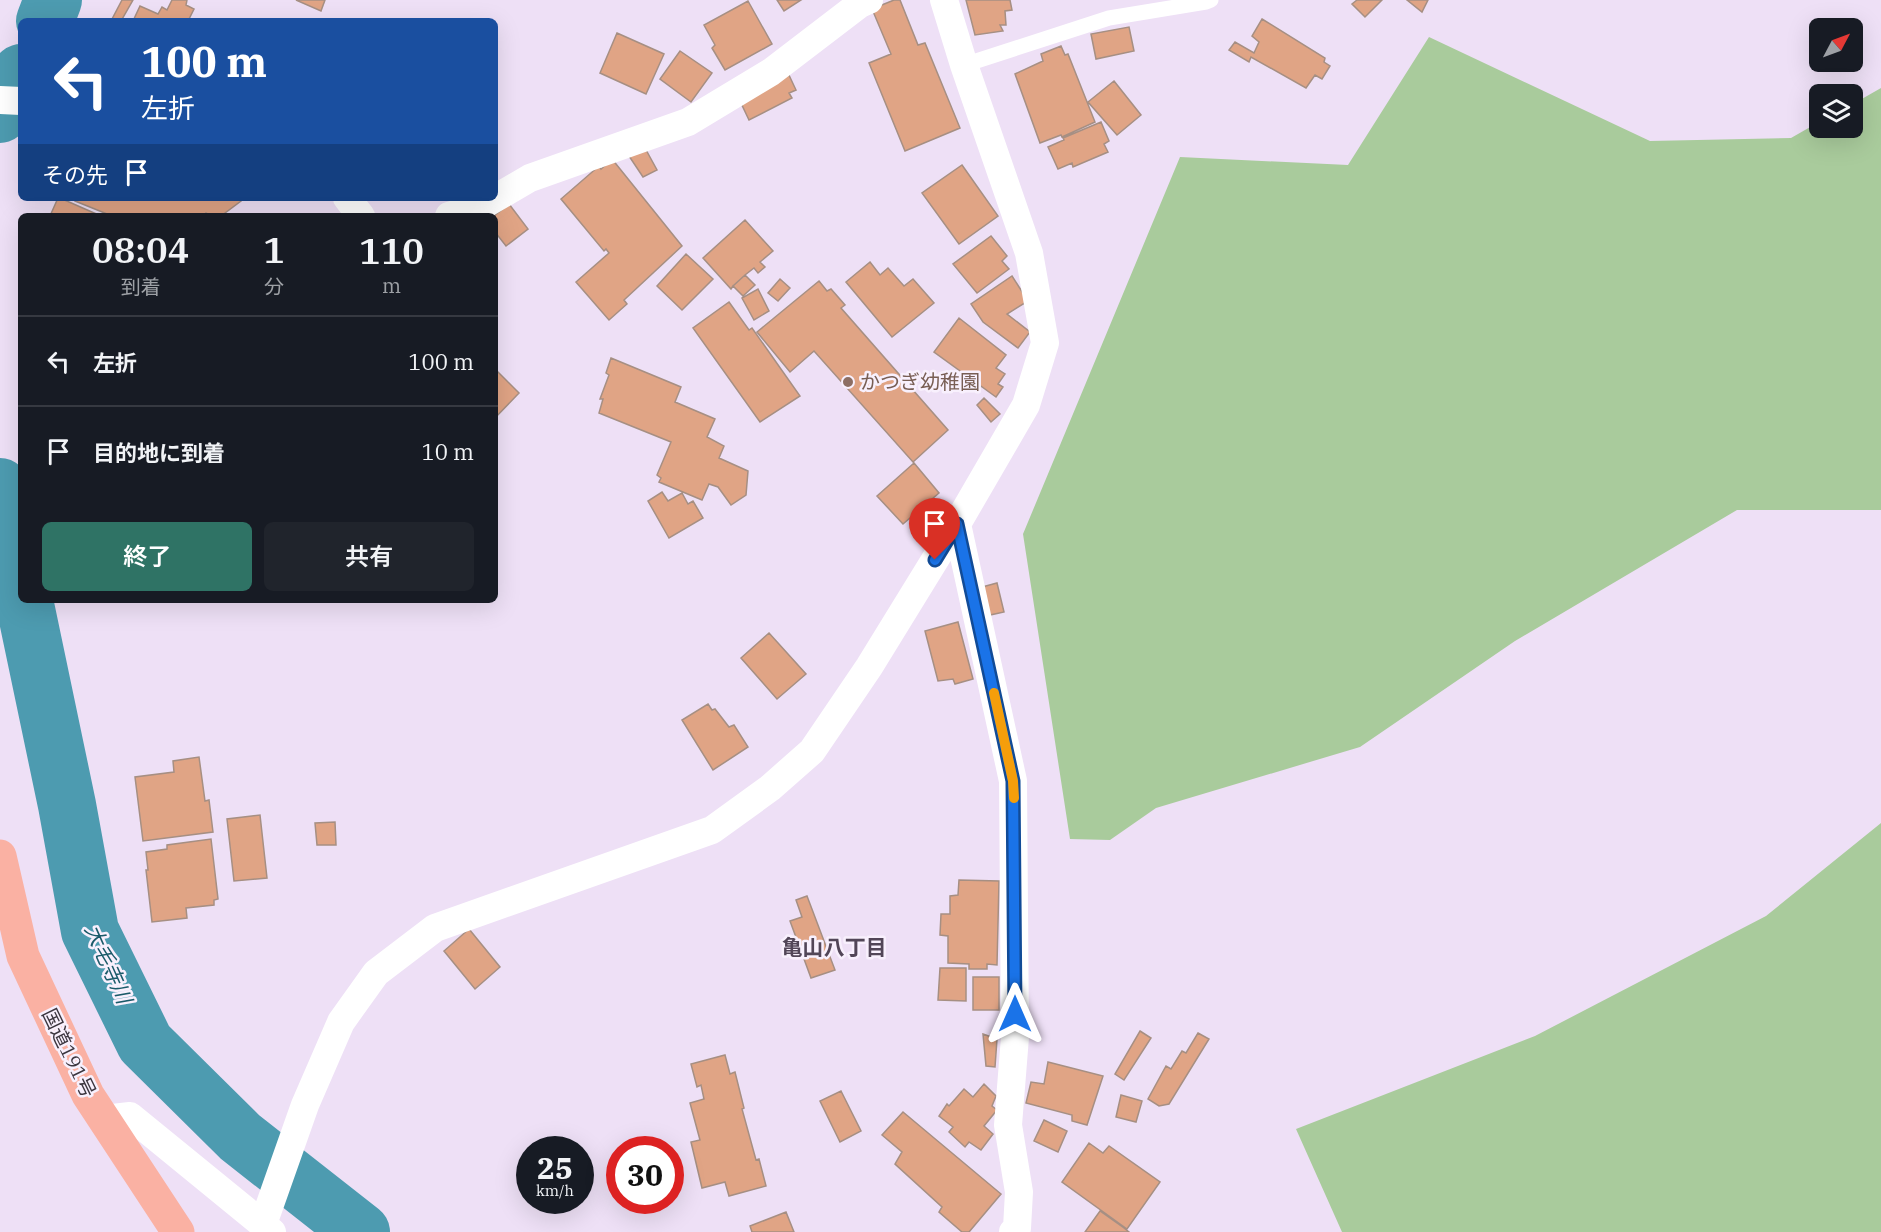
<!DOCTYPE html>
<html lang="ja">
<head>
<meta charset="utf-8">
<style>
	body { margin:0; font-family:"IBM Plex Serif","Noto Sans JP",serif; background:#20242c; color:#f1f3f6; height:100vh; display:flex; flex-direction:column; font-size:22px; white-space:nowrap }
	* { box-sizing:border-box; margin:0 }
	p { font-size:20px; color:#9ea1a6 }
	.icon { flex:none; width:33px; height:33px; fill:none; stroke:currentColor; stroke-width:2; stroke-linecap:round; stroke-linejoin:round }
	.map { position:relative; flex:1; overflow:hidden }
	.drawer { position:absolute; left:18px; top:213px; width:480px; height:390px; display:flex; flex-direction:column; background:#171b24; border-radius:9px; box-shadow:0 6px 24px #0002 }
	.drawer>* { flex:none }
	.top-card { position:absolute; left:18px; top:18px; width:480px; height:183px; border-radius:9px; box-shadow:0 6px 24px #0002; background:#1a4fa0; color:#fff; overflow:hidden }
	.needle { width:39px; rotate:49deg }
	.controls { position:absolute; left:1809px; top:18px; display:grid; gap:12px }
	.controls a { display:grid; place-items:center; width:54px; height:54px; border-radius:9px; background:#171b24; box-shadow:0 6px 24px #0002; font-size:30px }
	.speed { position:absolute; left:516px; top:1136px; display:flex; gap:12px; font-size:30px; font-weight:700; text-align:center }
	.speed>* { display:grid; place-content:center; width:78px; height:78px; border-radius:50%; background:#171b24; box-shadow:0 6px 24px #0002; line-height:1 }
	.speed small { font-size:15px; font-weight:400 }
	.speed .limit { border:9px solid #d22; background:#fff; color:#111 }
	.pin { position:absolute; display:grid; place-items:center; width:51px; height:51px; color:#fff; margin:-62px -26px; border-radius:50% 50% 50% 0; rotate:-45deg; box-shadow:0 0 6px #0007 }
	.pin .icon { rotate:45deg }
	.me { position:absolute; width:66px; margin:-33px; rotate:0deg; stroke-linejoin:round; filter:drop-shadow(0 0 4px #0008) }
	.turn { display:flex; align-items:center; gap:21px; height:126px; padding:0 24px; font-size:27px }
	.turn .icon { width:78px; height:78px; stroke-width:2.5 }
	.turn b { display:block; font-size:42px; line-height:51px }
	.then { display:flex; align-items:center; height:57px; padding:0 24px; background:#0003; gap:12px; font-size:22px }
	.eta { display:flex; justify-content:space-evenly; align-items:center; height:102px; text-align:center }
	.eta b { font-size:36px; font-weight:600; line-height:42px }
	.action { display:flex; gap:12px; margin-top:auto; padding:12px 24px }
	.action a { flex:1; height:69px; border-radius:9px; background:#2f7365; color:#fff; font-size:24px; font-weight:600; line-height:69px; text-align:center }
	.action a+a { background:#20242c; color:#f1f3f6 }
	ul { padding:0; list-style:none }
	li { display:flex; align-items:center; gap:18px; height:90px; padding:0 24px; border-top:2px solid #363941 }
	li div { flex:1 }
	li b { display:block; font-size:22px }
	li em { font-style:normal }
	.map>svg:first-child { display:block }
</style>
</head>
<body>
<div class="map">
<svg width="1881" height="1232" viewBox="0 0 1881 1232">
	<rect width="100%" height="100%" fill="#eee0f6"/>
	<path fill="#a9cb9c" d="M 1429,37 L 1650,141 L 1791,138 L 1819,122 L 1820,128 L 1852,128 L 1853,104 L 1881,88 L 1881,510 L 1737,510 L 1515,641 L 1360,747 L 1156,808 L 1110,840 L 1070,839 L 1023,534 L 1180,157 L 1348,165 Z
		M 1881,823 L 1881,1232 L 1342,1232 L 1296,1129 L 1535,1036 L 1766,916 Z"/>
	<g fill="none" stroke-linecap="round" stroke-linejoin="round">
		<path stroke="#4d9bb0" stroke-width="58" d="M 45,21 L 53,0
			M 0,114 L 21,73
			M 0,487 L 21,587
			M 24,600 L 67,805 L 90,931 L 145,1043 L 240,1137 L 361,1232"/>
	</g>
	<path fill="#e0a485" stroke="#a68f83" stroke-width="1.5" d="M 122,0 L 133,0 L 121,21 L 111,21 Z
		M 172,0 L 187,0 L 186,5 L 194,9 L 188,21 L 133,21 L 140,6 L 158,14 L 162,7 L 167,10 Z
		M 296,0 L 325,0 L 321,11 Z
		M 777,0 L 801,0 L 784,11 Z
		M 894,0 L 900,0 L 918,45 L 925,43 L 960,128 L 905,151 L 869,63 L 891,54 L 872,9 Z
		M 966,0 L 1010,0 L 1012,10 L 1005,11 L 1006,25 L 1000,25 L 1003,31 L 975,35 Z
		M 1357,0 L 1382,0 L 1365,17 L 1352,4 Z
		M 1407,0 L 1428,0 L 1422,12 Z
		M 748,1 L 772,44 L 725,70 L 712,48 L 715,45 L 704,25 Z
		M 1262,19 L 1325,58 L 1324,62 L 1330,66 L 1322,79 L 1315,75 L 1306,88 L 1251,57 L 1249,62 L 1229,50 L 1235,42 L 1254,53 L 1259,42 L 1252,36 Z
		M 1129,27 L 1134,51 L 1096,59 L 1091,34 Z
		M 617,33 L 664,54 L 646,94 L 600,73 Z
		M 1061,46 L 1065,55 L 1068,54 L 1095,122 L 1062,137 L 1061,135 L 1040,143 L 1015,74 L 1043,61 L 1041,54 Z
		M 680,51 L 712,73 L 691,102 L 660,79 Z
		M 788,73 L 796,90 L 789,93 L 792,98 L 749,120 L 740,101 Z
		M 1114,81 L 1141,115 L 1117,135 L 1088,102 Z
		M 1101,122 L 1109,141 L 1104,144 L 1108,152 L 1073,167 L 1072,163 L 1058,169 L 1048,147 L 1064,140 L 1063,138 Z
		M 645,148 L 657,170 L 643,177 L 629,156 Z
		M 612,159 L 682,246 L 624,300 L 627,304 L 609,320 L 576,282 L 609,253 L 606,249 L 604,251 L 561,199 L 599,166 L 601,169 Z
		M 962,165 L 998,216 L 959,244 L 922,193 Z
		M 58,198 L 60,198 L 101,216 L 50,216 Z
		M 76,198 L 245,198 L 221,216 L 212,216 L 206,213 L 205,216 L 112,216 L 75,201 Z
		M 509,204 L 528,229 L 506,246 L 495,232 L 494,216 Z
		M 745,220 L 773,251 L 760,262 L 765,267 L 758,273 L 754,268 L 745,275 L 755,285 L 743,296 L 733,286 L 731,289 L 703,258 Z
		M 991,236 L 1007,256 L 1002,261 L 1009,269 L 977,293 L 953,264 Z
		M 686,254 L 713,279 L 682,310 L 657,286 Z
		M 870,262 L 880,275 L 888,268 L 904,286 L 913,279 L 934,303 L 892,337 L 846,282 Z
		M 745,275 L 755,285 L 743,296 L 733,286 Z
		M 1012,276 L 1028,301 L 1007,314 L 1030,332 L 1018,348 L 983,322 L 971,304 Z
		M 780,279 L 790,288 L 778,301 L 768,293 Z
		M 819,281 L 827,291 L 831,289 L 845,305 L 841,308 L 948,430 L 913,462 L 814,351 L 790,372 L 757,332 Z
		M 758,289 L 769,311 L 754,320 L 742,298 Z
		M 729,302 L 749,330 L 752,328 L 800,396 L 760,422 L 693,328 Z
		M 959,318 L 1006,355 L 996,368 L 1005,374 L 998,384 L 1003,387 L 996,397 L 934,352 Z
		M 611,358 L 681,387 L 675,402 L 715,419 L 707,437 L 724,446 L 719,458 L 748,471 L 746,495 L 731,505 L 718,487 L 709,484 L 702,500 L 659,482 L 661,478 L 657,475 L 671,442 L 599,413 L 603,399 L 600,399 L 609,375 L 606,373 Z
		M 495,369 L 519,393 L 495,418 Z
		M 984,398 L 1000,414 L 991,422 L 977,405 Z
		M 914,463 L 939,493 L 903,524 L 877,496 Z
		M 662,492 L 668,501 L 682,493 L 688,504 L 693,501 L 703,518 L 669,538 L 648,501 Z
		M 997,583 L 1004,612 L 990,615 L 982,587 Z
		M 958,622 L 973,679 L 955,684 L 953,679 L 938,681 L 925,631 Z
		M 769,633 L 806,674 L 777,699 L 741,658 Z
		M 708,704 L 712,710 L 715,709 L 729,727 L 734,725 L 748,747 L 713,770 L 682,720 Z
		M 199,757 L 205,801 L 209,800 L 213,832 L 143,841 L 135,777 L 174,772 L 173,761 Z
		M 260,815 L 267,878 L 234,881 L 227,819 Z
		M 335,822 L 336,845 L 317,845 L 315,823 Z
		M 211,839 L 218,899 L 214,900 L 214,905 L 186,908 L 187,918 L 152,922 L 146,870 L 148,870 L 146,852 L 167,849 L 167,845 Z
		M 959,880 L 999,881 L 997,965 L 987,964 L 987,969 L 969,969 L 969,964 L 948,963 L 948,936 L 940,935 L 941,914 L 950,914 L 950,896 L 958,895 Z
		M 807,896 L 835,970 L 811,978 L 790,921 L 802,917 L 796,900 Z
		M 469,929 L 500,967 L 475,989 L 444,951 Z
		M 940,968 L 966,968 L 966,1001 L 938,1000 Z
		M 973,977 L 999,977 L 999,1010 L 973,1010 Z
		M 1140,1031 L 1151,1038 L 1124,1080 L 1115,1074 Z
		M 1198,1033 L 1209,1039 L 1169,1104 L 1159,1106 L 1148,1099 L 1166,1066 L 1171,1069 L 1182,1051 L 1186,1053 Z
		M 983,1034 L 997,1039 L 995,1067 L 986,1066 Z
		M 725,1055 L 730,1074 L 735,1072 L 744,1108 L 742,1109 L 756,1160 L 759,1159 L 766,1186 L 729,1196 L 725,1182 L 702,1188 L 691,1142 L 700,1140 L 690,1103 L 704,1099 L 701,1085 L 697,1087 L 691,1064 Z
		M 1048,1062 L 1103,1076 L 1087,1125 L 1072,1121 L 1072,1115 L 1026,1103 L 1031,1082 L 1044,1084 Z
		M 984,1084 L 996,1096 L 992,1106 L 997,1110 L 984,1126 L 993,1134 L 981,1150 L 969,1142 L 965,1147 L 949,1132 L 953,1127 L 939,1116 L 947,1104 L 949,1106 L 964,1089 L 973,1097 Z
		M 841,1091 L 861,1131 L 840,1142 L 820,1101 Z
		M 1121,1095 L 1142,1101 L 1136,1122 L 1116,1117 Z
		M 903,1112 L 1001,1194 L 969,1232 L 962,1232 L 939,1212 L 942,1207 L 895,1164 L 902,1152 L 882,1135 Z
		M 1044,1120 L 1067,1131 L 1058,1152 L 1034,1141 Z
		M 1089,1143 L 1103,1153 L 1109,1146 L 1160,1182 L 1127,1229 L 1062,1182 Z
		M 1100,1211 L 1124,1228 L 1129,1232 L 1085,1232 Z
		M 786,1212 L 794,1232 L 752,1232 L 750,1226 Z"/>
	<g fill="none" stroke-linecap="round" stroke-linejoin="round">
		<path stroke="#fff" stroke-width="15" d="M 964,65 L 1109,18 L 1206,2 L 1211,0"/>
		<path stroke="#fff" stroke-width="28" d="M 0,100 L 21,101
			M 347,198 L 361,216
			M 449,216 L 482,206 L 530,178 L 688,122 L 771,72 L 860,4 L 869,0
			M 957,524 L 1013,781 L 1015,1037 L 1008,1125 L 1019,1192 L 1017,1228 L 1013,1232
			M 104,1119 L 130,1116 L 272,1232
			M 263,1224 L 305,1105 L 341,1022 L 376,973 L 435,928 L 712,830 L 770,788 L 812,751 L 869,667 L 957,524 L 1026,405 L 1045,343 L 1029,253 L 964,65 L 944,0"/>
		<path stroke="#fab1a3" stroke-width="33" d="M 0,856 L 23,956 L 88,1095 L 178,1232"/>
	</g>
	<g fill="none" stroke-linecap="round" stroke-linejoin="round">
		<g stroke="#114b97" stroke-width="15">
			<path id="route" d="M 935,560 L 957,524 L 1013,781 L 1015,1014"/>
		</g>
		<use href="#route" stroke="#1a73e8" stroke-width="10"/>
		<path stroke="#f59e0b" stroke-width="10" d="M 994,693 L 1013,781 L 1014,798"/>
	</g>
	<circle fill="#8d6e63" stroke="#f8f0fd" stroke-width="2" cx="848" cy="382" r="6"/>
	<g text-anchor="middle" stroke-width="5" stroke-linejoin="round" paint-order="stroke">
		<g font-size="20" fill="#785e54" stroke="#f8f0fd" text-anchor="start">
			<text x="860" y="389">かつぎ幼稚園</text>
		</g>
		<g font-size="20" fill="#3c363f" stroke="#f8f0fd">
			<text transform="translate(69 1053) rotate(64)" y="7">国道191号</text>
		</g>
		<g font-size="21" font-weight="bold" fill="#524658" stroke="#f8f0fd">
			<text x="834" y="955">亀山八丁目</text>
		</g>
		<g font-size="21" font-style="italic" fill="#1a5a69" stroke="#f8f0fd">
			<text transform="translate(108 964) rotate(66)" y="7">大毛寺川</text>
		</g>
	</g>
</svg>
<div class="controls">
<a><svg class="needle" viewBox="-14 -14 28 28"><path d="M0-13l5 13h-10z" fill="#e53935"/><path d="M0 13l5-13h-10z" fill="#9ea1a6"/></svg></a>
<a><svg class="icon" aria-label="layers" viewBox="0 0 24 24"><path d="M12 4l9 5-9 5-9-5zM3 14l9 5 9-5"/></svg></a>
</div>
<div class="speed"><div>25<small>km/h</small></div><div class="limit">30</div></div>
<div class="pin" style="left:935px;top:560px;background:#d93025"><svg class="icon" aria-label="arrive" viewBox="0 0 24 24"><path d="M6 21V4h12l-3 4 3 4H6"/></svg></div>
<svg class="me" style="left:1015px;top:1014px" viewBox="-20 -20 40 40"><path d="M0-17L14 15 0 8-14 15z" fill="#1a73e8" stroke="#fff" stroke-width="4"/></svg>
<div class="top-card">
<div class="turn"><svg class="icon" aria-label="left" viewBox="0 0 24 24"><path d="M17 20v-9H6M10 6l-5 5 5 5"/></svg><div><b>100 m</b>左折</div></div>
<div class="then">その先<svg class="icon" aria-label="arrive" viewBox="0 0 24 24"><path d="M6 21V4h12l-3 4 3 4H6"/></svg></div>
</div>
<section class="drawer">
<div class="eta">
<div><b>08:04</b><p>到着</p></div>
<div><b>1</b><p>分</p></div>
<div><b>110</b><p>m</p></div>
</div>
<ul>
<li><svg class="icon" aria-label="left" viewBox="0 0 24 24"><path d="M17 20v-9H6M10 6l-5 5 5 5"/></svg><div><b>左折</b></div><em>100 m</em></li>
<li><svg class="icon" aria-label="arrive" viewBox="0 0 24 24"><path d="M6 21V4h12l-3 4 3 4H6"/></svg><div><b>目的地に到着</b></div><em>10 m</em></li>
</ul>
<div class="action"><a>終了</a><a>共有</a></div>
</section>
</div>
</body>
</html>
